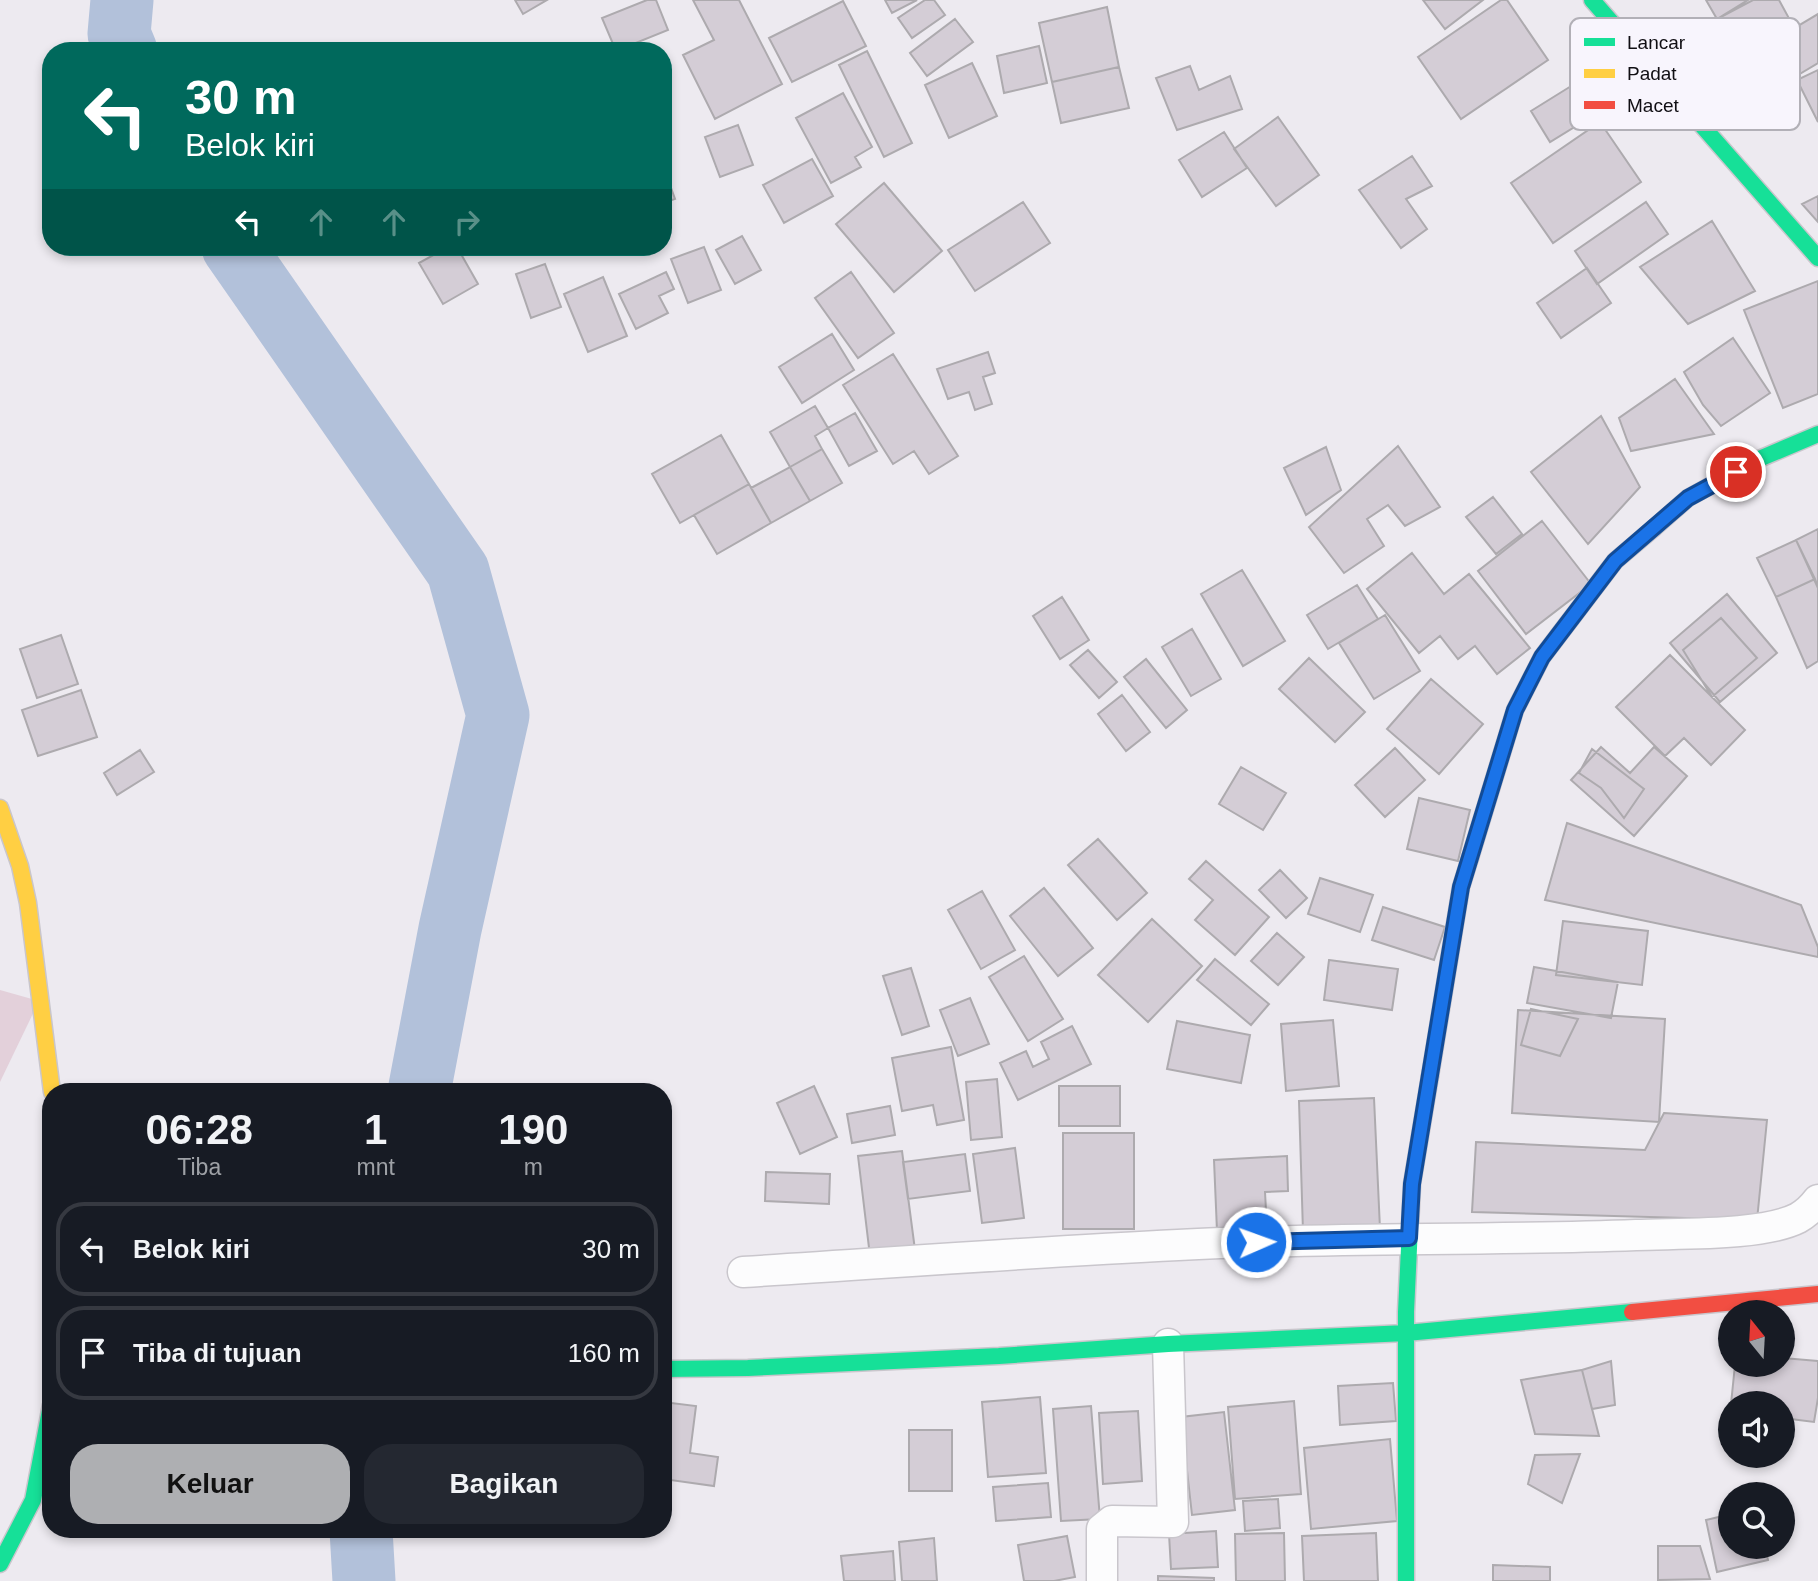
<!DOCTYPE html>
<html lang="id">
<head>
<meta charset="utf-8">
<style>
	body { margin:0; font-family:Helvetica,sans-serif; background:#242831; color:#f1f3f6; height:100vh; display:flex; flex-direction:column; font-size:26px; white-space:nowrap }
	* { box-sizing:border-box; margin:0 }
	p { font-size:23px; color:#9ea1a6 }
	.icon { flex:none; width:38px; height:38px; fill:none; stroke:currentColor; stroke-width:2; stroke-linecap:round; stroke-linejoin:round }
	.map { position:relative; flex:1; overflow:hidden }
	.drawer { position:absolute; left:42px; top:1083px; width:630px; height:455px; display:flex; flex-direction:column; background:#171b24; border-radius:28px; box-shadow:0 4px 10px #0003 }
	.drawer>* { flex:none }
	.top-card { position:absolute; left:42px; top:42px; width:630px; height:214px; border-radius:28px; box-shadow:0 4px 10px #0003; background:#00695c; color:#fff; overflow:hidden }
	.needle { width:46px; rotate:342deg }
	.buttons { position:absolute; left:1718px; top:1300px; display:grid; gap:14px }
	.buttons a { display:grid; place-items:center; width:77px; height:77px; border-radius:50%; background:#171b24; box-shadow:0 4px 10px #0003; font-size:35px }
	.pin { position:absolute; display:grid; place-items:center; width:60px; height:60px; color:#fff; margin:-30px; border:4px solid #fff; border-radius:50%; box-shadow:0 2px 7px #0007 }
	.me { position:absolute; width:77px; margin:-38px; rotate:88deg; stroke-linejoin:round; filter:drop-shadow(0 0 5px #0008) }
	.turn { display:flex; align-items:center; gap:24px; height:147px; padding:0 28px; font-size:32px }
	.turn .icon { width:91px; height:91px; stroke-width:2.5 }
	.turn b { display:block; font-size:49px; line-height:60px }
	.lanes { display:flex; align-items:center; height:66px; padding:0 28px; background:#0003; justify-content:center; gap:35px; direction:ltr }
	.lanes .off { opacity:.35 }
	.eta { display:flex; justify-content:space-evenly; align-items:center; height:119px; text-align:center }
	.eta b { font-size:42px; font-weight:600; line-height:49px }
	.action { display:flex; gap:14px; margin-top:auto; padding:14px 28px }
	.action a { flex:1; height:80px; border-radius:28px; background:#aeafb2; color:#111; font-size:28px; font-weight:600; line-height:80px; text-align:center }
	.action a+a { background:#242831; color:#f1f3f6 }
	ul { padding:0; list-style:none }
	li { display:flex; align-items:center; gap:21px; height:94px; margin:0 14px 10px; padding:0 14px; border:4px solid #363941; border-radius:28px }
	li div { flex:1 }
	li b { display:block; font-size:26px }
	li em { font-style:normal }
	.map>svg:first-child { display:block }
</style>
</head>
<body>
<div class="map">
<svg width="1818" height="1581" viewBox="0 0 1818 1581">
	<rect width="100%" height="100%" fill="#edeaf0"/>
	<path fill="#e3d0da" d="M 0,990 L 39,1001 L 0,1082 Z"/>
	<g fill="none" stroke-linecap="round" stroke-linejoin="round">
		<path stroke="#b2c1da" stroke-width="63" d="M 122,0 L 119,34 L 126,51
			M 233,247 L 458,571 L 498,715 L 450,929 L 419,1092
			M 361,1530 L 364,1581"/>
	</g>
	<path fill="#d4cdd6" stroke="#adaaae" stroke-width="2" d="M 515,0 L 547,0 L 523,14 Z
		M 647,0 L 656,0 L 668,30 L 616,51 L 602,18 Z
		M 693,0 L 739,0 L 782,84 L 715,119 L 683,55 L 714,40 Z
		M 885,0 L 917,0 L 892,13 Z
		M 925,0 L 934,0 L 945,15 L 912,38 L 898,18 Z
		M 1423,0 L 1483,0 L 1445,29 Z
		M 1501,0 L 1507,0 L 1548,60 L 1461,119 L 1418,57 Z
		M 1706,0 L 1748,0 L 1717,19 Z
		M 1753,0 L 1779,0 L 1791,22 L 1735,54 L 1717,19 Z
		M 843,1 L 866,46 L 792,82 L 769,38 Z
		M 1107,7 L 1119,67 L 1052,82 L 1039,23 Z
		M 1818,14 L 1818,63 L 1788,81 L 1766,45 Z
		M 955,19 L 973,42 L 927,76 L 910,53 Z
		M 1039,46 L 1047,83 L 1004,93 L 997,56 Z
		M 867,51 L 912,143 L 884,157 L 839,65 Z
		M 1613,60 L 1633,91 L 1550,142 L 1531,111 Z
		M 972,63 L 997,116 L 949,138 L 925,85 Z
		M 1190,66 L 1199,90 L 1230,76 L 1242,109 L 1177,130 L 1156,78 Z
		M 1119,67 L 1129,108 L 1061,123 L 1052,82 Z
		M 1818,70 L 1818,122 L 1797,80 Z
		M 843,93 L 872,147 L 855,157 L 861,167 L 831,183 L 796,118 Z
		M 1278,117 L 1319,175 L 1276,206 L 1234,149 Z
		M 1600,122 L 1641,182 L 1553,243 L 1511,183 Z
		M 738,125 L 753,165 L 720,177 L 705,137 Z
		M 1224,132 L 1247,168 L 1202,197 L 1179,160 Z
		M 1412,156 L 1432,186 L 1406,199 L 1427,229 L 1401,248 L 1359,190 Z
		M 812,159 L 833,196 L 784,223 L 763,185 Z
		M 663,166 L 675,199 L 663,203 Z
		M 884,183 L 942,251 L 894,292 L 836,224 Z
		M 1818,196 L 1818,222 L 1802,204 Z
		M 1023,202 L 1050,243 L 975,291 L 948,250 Z
		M 1646,202 L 1668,234 L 1597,284 L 1575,251 Z
		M 1712,221 L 1755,291 L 1688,324 L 1640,267 Z
		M 742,236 L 761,270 L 735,284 L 716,250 Z
		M 448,247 L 457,247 L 478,284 L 443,304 L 419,263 Z
		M 704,247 L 721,290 L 688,303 L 671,259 Z
		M 545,264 L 561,307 L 531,318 L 516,274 Z
		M 1587,268 L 1611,303 L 1561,338 L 1537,303 Z
		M 666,272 L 674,289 L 659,296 L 668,313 L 636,329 L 619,294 Z
		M 851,272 L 894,333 L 858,358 L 815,298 Z
		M 603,277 L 627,336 L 588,352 L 564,294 Z
		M 1818,281 L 1818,394 L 1783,408 L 1744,310 Z
		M 832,334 L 854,370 L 802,403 L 779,367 Z
		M 1733,338 L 1770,393 L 1721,426 L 1703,405 L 1684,372 Z
		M 988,352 L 995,373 L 983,377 L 992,404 L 975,410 L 969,392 L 948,399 L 937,369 Z
		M 893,354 L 958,456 L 929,474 L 914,451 L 893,464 L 843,385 Z
		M 1675,379 L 1714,434 L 1631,451 L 1619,418 Z
		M 815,406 L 828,428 L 815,436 L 822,449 L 790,467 L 770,432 Z
		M 855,413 L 877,451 L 849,466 L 828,428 Z
		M 1601,416 L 1640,487 L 1588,544 L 1531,472 Z
		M 721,435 L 749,484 L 680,523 L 652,474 Z
		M 1398,446 L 1440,507 L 1405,526 L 1388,505 L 1367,519 L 1384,546 L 1344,573 L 1309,527 Z
		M 1326,447 L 1341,490 L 1306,515 L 1284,468 Z
		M 822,449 L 842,483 L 810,501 L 790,467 Z
		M 790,467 L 810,501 L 771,523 L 751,488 Z
		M 749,484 L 771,523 L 717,554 L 694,515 Z
		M 1493,497 L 1522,534 L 1496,554 L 1466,517 Z
		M 1542,521 L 1591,584 L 1526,634 L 1478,571 Z
		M 1818,529 L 1818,588 L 1796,540 Z
		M 1796,540 L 1815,579 L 1776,597 L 1757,558 Z
		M 1412,553 L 1444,594 L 1469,574 L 1530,648 L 1497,674 L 1475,646 L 1458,659 L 1440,636 L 1419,653 L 1367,589 Z
		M 1242,570 L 1285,641 L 1243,666 L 1201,594 Z
		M 1815,579 L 1818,587 L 1818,661 L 1807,668 L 1776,597 Z
		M 1357,585 L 1378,619 L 1328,649 L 1307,615 Z
		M 1727,594 L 1777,653 L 1720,702 L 1670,643 Z
		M 1062,597 L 1089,640 L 1060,659 L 1033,616 Z
		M 1385,615 L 1420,671 L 1374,699 L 1339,643 Z
		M 1721,618 L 1757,658 L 1712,697 L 1683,650 Z
		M 1192,629 L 1221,679 L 1191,696 L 1162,647 Z
		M 61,635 L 78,684 L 37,698 L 20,649 Z
		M 1088,650 L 1117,682 L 1099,698 L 1070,665 Z
		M 1670,655 L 1745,730 L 1711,765 L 1684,738 L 1665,756 L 1616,707 Z
		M 1309,658 L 1365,712 L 1335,742 L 1279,689 Z
		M 1146,659 L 1187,710 L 1166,728 L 1124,677 Z
		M 1431,679 L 1483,724 L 1439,774 L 1387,729 Z
		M 81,690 L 97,737 L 38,756 L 22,710 Z
		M 1122,695 L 1150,732 L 1126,751 L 1098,714 Z
		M 1601,747 L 1630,773 L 1654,747 L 1687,776 L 1634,836 L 1571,780 Z
		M 1395,748 L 1425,780 L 1385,817 L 1355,785 Z
		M 1592,749 L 1644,789 L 1624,818 L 1601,788 L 1579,773 Z
		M 140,750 L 154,772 L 117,795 L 104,773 Z
		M 1241,767 L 1286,793 L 1263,830 L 1219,804 Z
		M 1419,798 L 1470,810 L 1458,861 L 1407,849 Z
		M 1567,823 L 1801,905 L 1818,947 L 1818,957 L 1545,900 Z
		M 1098,839 L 1147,893 L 1117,920 L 1068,865 Z
		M 1206,861 L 1269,917 L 1235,955 L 1195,920 L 1213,900 L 1189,879 Z
		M 1280,870 L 1307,898 L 1286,918 L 1259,890 Z
		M 1320,878 L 1373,895 L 1360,932 L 1308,914 Z
		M 1044,888 L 1093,948 L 1058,976 L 1010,916 Z
		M 982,891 L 1015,950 L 981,969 L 948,910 Z
		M 1383,907 L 1445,927 L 1434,960 L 1372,940 Z
		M 1152,919 L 1202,966 L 1148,1022 L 1098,975 Z
		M 1563,921 L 1648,931 L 1642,985 L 1556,975 Z
		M 1277,933 L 1304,957 L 1278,985 L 1251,961 Z
		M 1024,956 L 1063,1019 L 1028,1041 L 989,977 Z
		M 1215,959 L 1269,1004 L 1251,1025 L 1197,980 Z
		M 1329,960 L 1398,969 L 1392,1010 L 1324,1000 Z
		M 1534,967 L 1618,982 L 1611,1018 L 1527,1003 Z
		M 911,968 L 929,1026 L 902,1035 L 883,976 Z
		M 970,998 L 989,1044 L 958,1056 L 940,1010 Z
		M 1531,1009 L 1578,1019 L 1560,1056 L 1521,1045 Z
		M 1518,1010 L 1665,1019 L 1659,1122 L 1512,1113 Z
		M 1333,1020 L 1339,1086 L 1286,1091 L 1281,1024 Z
		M 1177,1021 L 1250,1035 L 1241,1083 L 1167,1069 Z
		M 1072,1026 L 1091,1064 L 1018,1100 L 1000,1063 L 1026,1051 L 1033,1067 L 1049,1059 L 1041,1042 Z
		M 951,1047 L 964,1120 L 937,1125 L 933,1105 L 902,1111 L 892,1058 Z
		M 997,1079 L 1002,1137 L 971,1140 L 966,1082 Z
		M 814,1086 L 837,1137 L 800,1154 L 777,1103 Z
		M 1059,1086 L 1120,1086 L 1120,1126 L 1059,1126 Z
		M 1374,1098 L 1380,1229 L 1303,1232 L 1299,1101 Z
		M 890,1106 L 895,1135 L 852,1143 L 847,1114 Z
		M 1664,1113 L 1767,1120 L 1757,1220 L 1472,1212 L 1476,1142 L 1645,1150 Z
		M 1063,1133 L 1134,1133 L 1134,1229 L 1063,1229 Z
		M 1015,1148 L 1024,1218 L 982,1223 L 973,1154 Z
		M 902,1151 L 915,1250 L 870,1256 L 858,1156 Z
		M 965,1154 L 970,1191 L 908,1199 L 903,1162 Z
		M 1287,1156 L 1288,1191 L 1265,1192 L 1267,1229 L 1217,1231 L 1214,1160 Z
		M 766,1172 L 830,1174 L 829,1204 L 765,1201 Z
		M 1783,1358 L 1818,1361 L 1818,1398 L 1814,1422 L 1783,1418 L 1783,1404 L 1731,1404 L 1735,1365 L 1783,1365 Z
		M 1611,1361 L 1615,1405 L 1592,1409 L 1582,1370 Z
		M 1582,1370 L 1599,1436 L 1535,1434 L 1521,1380 Z
		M 1393,1383 L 1396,1421 L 1340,1425 L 1338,1386 Z
		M 1040,1397 L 1046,1473 L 988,1477 L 982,1402 Z
		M 1294,1401 L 1301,1494 L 1235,1499 L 1228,1407 Z
		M 663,1402 L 696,1406 L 690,1453 L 718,1457 L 714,1486 L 663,1479 Z
		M 1091,1406 L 1100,1519 L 1061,1521 L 1053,1409 Z
		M 1138,1411 L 1142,1481 L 1103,1484 L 1099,1413 Z
		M 1224,1412 L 1235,1510 L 1192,1515 L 1181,1417 Z
		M 909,1430 L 952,1430 L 952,1491 L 909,1491 Z
		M 1390,1439 L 1397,1521 L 1311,1529 L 1304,1448 Z
		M 1580,1454 L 1562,1503 L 1528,1484 L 1535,1455 Z
		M 1048,1483 L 1051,1517 L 996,1521 L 993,1487 Z
		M 1278,1499 L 1280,1528 L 1245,1531 L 1243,1501 Z
		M 1731,1514 L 1731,1547 L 1765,1547 L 1768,1560 L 1717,1572 L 1706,1520 Z
		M 1216,1531 L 1218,1567 L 1171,1569 L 1169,1534 Z
		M 1284,1533 L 1285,1581 L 1236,1581 L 1235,1534 Z
		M 1376,1533 L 1378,1581 L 1304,1581 L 1302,1536 Z
		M 1067,1536 L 1075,1577 L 1054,1581 L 1024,1581 L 1018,1545 Z
		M 934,1538 L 937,1581 L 902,1581 L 899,1542 Z
		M 1658,1546 L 1700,1546 L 1710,1579 L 1658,1580 Z
		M 893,1551 L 895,1581 L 844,1581 L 841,1556 Z
		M 1493,1565 L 1550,1567 L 1550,1581 L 1493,1581 Z
		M 1158,1576 L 1214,1578 L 1214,1581 L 1158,1581 Z"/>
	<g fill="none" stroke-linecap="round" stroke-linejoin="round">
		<g stroke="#c9c6cc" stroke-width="33">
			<path id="street" d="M 743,1272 C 888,1263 1033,1252 1178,1245 C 1331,1237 1484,1241 1636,1235 C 1678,1233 1763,1236 1798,1218 C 1807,1213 1812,1208 1818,1200
				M 1102,1581 L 1102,1529 L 1112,1521 L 1173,1522 L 1168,1344"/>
		</g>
		<g stroke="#c9c6cc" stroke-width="19">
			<path id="fast" d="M 1592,0 L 1818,258
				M 1654,528 L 1688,498 L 1759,459 L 1818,434
				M 663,1369 L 748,1368 L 999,1356 L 1168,1344 L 1406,1333 L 1632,1312
				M 0,1564 L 33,1500 L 51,1405
				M 1406,1581 L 1406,1312 L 1412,1184 L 1430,1076"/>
		</g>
		<g stroke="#c9c6cc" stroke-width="19">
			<path id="slow" d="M 0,808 L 20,866 L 28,903 L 52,1092
				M 1470,858 L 1515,710 L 1542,657 L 1615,561 L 1654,528"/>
		</g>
		<g stroke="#c9c6cc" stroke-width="19">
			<path id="jam" d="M 1430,1076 L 1461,887 L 1470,858
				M 1632,1312 L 1818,1294"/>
		</g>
		<use href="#street" stroke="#fcfcfd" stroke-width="30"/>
		<use href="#fast" stroke="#16e098" stroke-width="16"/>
		<use href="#slow" stroke="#ffcf43" stroke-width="16"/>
		<use href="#jam" stroke="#f24e42" stroke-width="16"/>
	</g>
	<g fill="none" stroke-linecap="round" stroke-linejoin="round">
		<g stroke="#114b97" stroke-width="18">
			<path id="route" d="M 1256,1242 L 1409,1238 L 1412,1184 L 1461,887 L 1515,710 L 1542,657 L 1615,561 L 1688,498 L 1736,472"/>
		</g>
		<use href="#route" stroke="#1a73e8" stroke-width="12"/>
	</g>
	<rect x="1570" y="18" width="230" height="112" rx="10" fill="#f8f5fd" stroke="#b2b0b7" stroke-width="2"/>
	<rect x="1584" y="38" width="31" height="8" fill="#16e098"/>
	<rect x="1584" y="69" width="31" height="9" fill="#ffcf43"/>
	<rect x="1584" y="101" width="31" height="8" fill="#f24e42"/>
	<g font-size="19" fill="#100e13">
		<text x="1627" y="49">Lancar</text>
		<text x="1627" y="80">Padat</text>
		<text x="1627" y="112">Macet</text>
	</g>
</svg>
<div class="buttons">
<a><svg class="needle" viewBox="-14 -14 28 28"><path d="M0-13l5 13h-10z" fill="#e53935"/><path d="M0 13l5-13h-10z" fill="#9ea1a6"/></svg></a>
<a><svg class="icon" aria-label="sound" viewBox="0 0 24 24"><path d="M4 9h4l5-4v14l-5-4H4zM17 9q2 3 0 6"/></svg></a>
<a><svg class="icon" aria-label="search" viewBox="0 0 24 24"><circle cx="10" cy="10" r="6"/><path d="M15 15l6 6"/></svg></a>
</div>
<div class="pin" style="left:1736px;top:472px;background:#d93025"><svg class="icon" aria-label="arrive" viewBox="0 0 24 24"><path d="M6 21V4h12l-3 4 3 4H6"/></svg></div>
<svg class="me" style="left:1256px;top:1242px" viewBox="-20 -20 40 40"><circle r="17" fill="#1a73e8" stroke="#fff" stroke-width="3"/><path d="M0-11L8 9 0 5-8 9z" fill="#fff"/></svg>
<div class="top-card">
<div class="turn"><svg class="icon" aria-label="left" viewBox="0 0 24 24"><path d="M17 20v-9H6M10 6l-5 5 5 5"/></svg><div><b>30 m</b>Belok kiri</div></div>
<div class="lanes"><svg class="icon" aria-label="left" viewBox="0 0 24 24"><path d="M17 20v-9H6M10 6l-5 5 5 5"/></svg><svg class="icon off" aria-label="ahead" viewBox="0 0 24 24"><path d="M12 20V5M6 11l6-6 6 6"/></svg><svg class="icon off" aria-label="ahead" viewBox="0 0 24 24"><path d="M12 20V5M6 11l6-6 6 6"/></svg><svg class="icon off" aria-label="right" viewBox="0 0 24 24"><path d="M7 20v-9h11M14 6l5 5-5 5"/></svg></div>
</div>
<section class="drawer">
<div class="eta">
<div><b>06:28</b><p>Tiba</p></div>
<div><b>1</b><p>mnt</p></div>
<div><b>190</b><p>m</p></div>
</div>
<ul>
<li><svg class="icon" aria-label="left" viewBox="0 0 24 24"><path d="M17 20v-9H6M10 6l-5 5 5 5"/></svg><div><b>Belok kiri</b></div><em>30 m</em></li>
<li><svg class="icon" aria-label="arrive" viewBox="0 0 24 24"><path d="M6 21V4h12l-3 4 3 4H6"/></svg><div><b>Tiba di tujuan</b></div><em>160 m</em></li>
</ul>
<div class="action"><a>Keluar</a><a>Bagikan</a></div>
</section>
</div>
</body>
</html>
